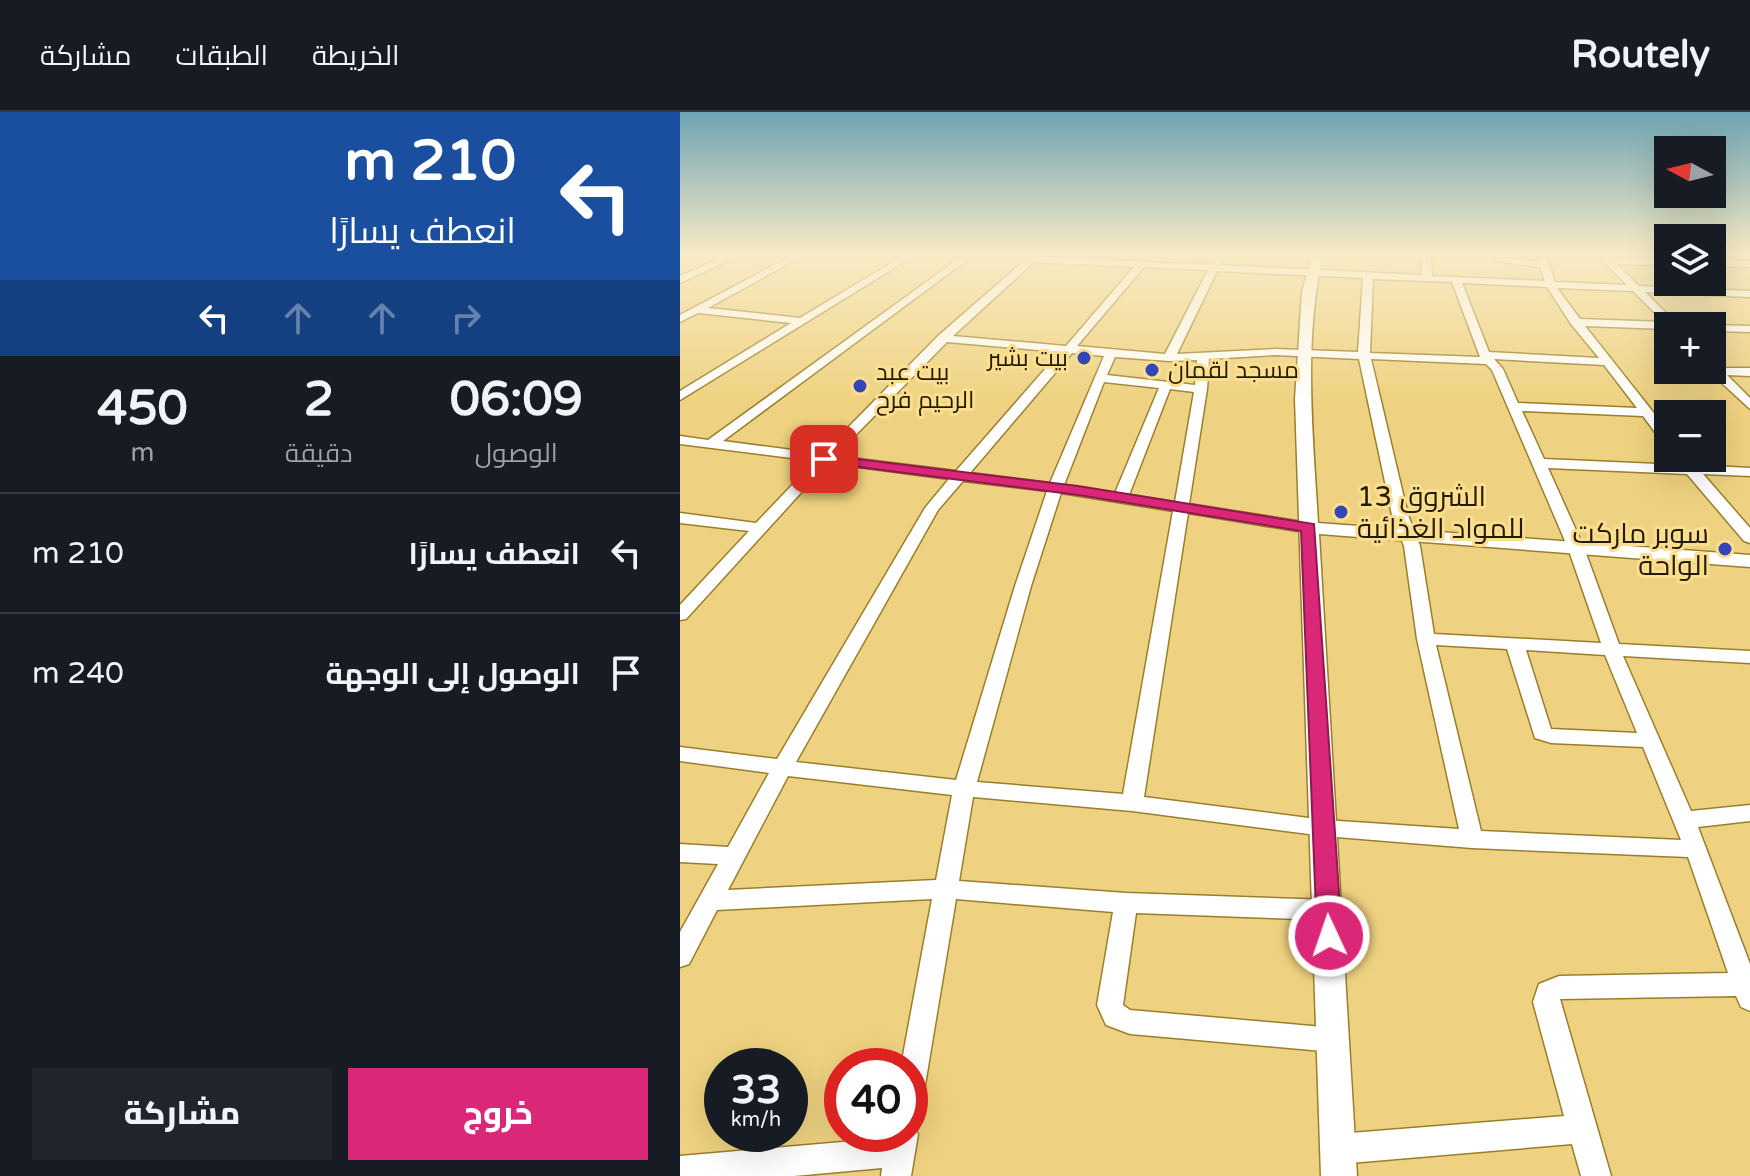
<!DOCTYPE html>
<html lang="ar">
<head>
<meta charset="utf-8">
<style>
	body { margin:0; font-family:"Varela Round",Cairo,sans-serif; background:#20242c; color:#f1f3f6; direction:rtl; height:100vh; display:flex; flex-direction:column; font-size:30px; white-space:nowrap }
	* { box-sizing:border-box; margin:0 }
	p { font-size:26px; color:#9ea1a6 }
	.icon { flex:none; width:44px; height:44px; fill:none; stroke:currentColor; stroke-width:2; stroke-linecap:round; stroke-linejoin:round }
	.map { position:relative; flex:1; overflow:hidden; direction:ltr }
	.panel { display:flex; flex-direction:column; background:#171b24; width:680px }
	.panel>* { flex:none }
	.banner { background:#1a4fa0; color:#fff; overflow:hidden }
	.needle { width:52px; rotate:277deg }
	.buttons { position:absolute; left:974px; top:24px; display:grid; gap:16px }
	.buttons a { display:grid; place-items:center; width:72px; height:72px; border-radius:0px; background:#171b24; box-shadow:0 8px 32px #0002; font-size:40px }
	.speed { position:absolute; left:24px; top:936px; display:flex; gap:16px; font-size:40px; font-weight:700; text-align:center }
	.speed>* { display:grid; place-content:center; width:104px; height:104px; border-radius:50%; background:#171b24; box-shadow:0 8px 32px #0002; line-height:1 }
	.speed small { font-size:20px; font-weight:400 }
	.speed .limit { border:12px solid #d22; background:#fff; color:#111 }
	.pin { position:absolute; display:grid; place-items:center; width:68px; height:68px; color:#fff; margin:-34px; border-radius:16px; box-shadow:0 4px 12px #0006 }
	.me { position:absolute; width:88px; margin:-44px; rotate:357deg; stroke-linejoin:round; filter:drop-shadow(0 0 6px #0008) }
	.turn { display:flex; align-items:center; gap:28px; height:168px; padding:0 32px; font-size:36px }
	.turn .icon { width:104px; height:104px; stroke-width:2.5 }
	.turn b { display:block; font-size:56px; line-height:68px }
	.lanes { display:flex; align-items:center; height:76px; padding:0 32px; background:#0003; justify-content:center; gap:40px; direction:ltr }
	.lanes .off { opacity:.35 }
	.eta { display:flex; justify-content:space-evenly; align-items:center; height:136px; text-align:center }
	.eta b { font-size:48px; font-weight:800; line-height:56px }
	.primary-button { display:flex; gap:16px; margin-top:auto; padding:16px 32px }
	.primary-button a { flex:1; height:92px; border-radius:0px; background:#db2777; color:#fff; font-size:32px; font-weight:800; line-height:92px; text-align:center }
	.primary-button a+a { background:#20242c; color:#f1f3f6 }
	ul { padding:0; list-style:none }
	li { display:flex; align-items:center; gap:24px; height:120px; padding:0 32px; border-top:2px solid #363941 }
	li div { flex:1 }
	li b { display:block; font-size:30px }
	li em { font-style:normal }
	header { display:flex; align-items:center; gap:48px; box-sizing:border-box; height:112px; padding:0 40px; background:#171b24; border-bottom:2px solid #363941 }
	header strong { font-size:38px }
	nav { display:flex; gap:44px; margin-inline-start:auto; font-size:28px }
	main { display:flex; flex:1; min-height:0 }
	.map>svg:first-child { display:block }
</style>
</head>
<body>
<header>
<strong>Routely</strong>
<nav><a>الخريطة</a><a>الطبقات</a><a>مشاركة</a></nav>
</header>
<main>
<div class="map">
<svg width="1070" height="1064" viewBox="0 0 1070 1064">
	<rect width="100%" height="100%" fill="#efd281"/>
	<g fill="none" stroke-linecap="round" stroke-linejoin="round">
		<g stroke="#9a7f2b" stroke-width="3">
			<path id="minor" d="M 51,142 L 62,142 L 0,171 L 0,164 Z
				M 115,142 L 126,142 L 28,196 L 120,206 L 226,142 L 237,142 L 0,288 L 0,279 L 111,211 L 18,201 L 0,210 L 0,203 Z
				M 285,142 L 295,142 L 43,329 L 142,342 L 258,224 L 352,142 L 361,142 L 359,145 L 531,153 L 537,142 L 545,142 L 540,153 L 742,163 L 742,142 L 751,142 L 752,164 L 865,169 L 860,155 L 814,149 L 819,146 L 859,149 L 857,142 L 865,142 L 875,170 L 947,173 L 916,142 L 926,142 L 931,146 L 988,147 L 988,153 L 936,152 L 959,174 L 1070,179 L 1070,185 L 965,180 L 999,214 L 988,214 L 988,217 L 905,214 L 988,319 L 988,332 L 983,331 L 963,304 L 842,299 L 864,347 L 1000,353 L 1007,349 L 1015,353 L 1070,356 L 1070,364 L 1023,362 L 1070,416 L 1070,431 L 1064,429 L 1007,362 L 868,356 L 904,436 L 939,532 L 1070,539 L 1070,551 L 943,544 L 1011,699 L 1070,693 L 1070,709 L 1018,715 L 1070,852 L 1070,899 L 1061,895 L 1056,884 L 880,887 L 931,1064 L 901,1064 L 892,1032 L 658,1052 L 648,1047 L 643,1037 L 648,1027 L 658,1022 L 884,1004 L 853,890 L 859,872 L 879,864 L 1048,861 L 1008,745 L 792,736 L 644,724 L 452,699 L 293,685 L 279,769 L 446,781 L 648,788 L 656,791 L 660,798 L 656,805 L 648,808 L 456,801 L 443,893 L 450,898 L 654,916 L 664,919 L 667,928 L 664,937 L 654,940 L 450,922 L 426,913 L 417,893 L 433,800 L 276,787 L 244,979 L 240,989 L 230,993 L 230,954 L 221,954 L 252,787 L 37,798 L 9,852 L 0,855 L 0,820 L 38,752 L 0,750 L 0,732 L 48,735 L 89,661 L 0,649 L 0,635 L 97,647 L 245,396 L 269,367 L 148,351 L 6,507 L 0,508 L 0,493 L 69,419 L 0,411 L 0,401 L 76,411 L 135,349 L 0,332 L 0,324 L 28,328 ZM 354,150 L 454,155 L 386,234 L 273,224 ZM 464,155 L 528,158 L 485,242 L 397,234 ZM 537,159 L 683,166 L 678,240 L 595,237 L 497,242 ZM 693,167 L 772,170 L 800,245 L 690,241 ZM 782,171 L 867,175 L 891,212 L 919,246 L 809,240 ZM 877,176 L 953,179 L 984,210 L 900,207 ZM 267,230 L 380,240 L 276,359 L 155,344 ZM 392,241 L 424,244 L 370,371 L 290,361 ZM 595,243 L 679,247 L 712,403 L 724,434 L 737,527 L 779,717 L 644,708 L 464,685 L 508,401 L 629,421 L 637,416 L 629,411 L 509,392 L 527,277 L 529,247 ZM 435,245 L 489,249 L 517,248 L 515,273 L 427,263 ZM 691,247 L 806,252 L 812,258 L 888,436 L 921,531 L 754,522 L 740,434 L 728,403 ZM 814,247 L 924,253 L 957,296 L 838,291 L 823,257 ZM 424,270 L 479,276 L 435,381 L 384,373 ZM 490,277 L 514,280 L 495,390 L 449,383 ZM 283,369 L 367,379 L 335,474 L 276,668 L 116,650 L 258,398 ZM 381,381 L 493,399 L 443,682 L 297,670 L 351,474 ZM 756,533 L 827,537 L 855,626 L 871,631 L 963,635 L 1001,728 L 801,719 ZM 846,538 L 925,543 L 957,621 L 871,617 ZM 108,664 L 272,683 L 256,768 L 48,778 Z
				M 1032,148 L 1070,149 L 1070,155 L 1032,154 Z
				M 1032,213 L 1070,214 L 1070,220 L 1032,219 L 1032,214 L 1028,214 Z
				M 1032,250 L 1040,256 L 1070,256 L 1070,264 L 1047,263 L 1070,286 L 1070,297 L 1032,262 L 1029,258 L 1032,258 Z
				M 230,1010 L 238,1022 L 231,1064 L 201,1064 L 202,1056 L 114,1064 L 0,1064 L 0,1044 L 208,1026 L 208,1022 L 230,1022 Z"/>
		</g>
		<g stroke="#9a7f2b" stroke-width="3">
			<path id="tertiary" d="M 632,142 L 643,142 C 623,230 633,322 638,411 L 1070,443 L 1070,455 L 639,422 L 677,1064 L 641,1064 L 615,287 L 622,180 Z"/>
		</g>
		<use href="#minor" fill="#fff" fill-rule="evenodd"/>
		<use href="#tertiary" fill="#fff" fill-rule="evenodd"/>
	</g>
	<linearGradient id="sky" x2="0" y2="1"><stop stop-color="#6ea4b3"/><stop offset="0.49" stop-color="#f8ebc6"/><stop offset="1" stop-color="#f8ebc6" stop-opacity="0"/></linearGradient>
	<rect width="1070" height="290" fill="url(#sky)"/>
	<path fill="#db2777" stroke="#8e194d" stroke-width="2" d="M 144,343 L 398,374 L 634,412 L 662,824 L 658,832 L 649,835 L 641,832 L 637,824 L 621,419 L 398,383 L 139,350 L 139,344 Z"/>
	<g fill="#3345b7" stroke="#fcdf8e" stroke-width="3">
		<circle cx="404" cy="246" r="8"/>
		<circle cx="472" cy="258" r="8"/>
		<circle cx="180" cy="274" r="8"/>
		<circle cx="661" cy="400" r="8"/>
		<circle cx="1045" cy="437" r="8"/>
	</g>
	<g text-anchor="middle" stroke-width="6" stroke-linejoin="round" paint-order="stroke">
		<g font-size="24" fill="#241b03" stroke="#fcdf8e" text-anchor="start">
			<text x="388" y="254" text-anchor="end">بيت بشير</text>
			<text x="488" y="266">مسجد لقمان</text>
			<text x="196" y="268">بيت عبد<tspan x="196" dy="28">الرحيم فرح</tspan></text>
		</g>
		<g font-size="28" fill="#241b03" stroke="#fcdf8e" text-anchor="start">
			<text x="677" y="394">الشروق 13<tspan x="677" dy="32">للمواد الغذائية</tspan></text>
			<text x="1029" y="431" text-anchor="end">سوبر ماركت<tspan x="1029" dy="32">الواحة</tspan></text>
		</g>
	</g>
</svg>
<div class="buttons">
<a><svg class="needle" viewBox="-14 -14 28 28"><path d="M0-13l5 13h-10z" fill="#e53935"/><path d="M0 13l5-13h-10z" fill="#9ea1a6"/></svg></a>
<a><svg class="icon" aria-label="layers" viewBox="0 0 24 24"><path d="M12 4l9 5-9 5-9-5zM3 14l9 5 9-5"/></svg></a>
<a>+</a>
<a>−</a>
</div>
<div class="speed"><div>33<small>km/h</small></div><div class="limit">40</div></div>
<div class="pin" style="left:144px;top:347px;background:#d93025"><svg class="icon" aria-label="arrive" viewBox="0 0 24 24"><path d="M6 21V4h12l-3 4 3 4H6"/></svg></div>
<svg class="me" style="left:649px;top:824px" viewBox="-20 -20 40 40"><circle r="17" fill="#db2777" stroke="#fff" stroke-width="3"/><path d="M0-11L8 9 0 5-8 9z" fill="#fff"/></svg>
</div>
<section class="panel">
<div class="banner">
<div class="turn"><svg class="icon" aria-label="left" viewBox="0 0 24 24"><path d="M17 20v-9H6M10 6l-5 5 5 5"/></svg><div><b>210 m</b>انعطف يسارًا</div></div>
<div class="lanes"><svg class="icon" aria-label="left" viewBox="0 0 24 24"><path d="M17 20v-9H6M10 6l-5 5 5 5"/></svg><svg class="icon off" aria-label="ahead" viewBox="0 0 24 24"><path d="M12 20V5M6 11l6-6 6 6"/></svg><svg class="icon off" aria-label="ahead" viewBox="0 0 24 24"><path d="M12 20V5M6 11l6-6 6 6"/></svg><svg class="icon off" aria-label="right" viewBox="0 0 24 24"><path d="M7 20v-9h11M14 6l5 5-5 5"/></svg></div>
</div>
<div class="eta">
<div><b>06:09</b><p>الوصول</p></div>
<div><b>2</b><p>دقيقة</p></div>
<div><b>450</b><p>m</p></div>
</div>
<ul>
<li><svg class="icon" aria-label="left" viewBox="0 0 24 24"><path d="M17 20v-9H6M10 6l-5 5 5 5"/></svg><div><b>انعطف يسارًا</b></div><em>210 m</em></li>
<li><svg class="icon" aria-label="arrive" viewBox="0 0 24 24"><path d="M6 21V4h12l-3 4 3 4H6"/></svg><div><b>الوصول إلى الوجهة</b></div><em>240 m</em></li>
</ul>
<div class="primary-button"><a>خروج</a><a>مشاركة</a></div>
</section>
</main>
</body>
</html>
